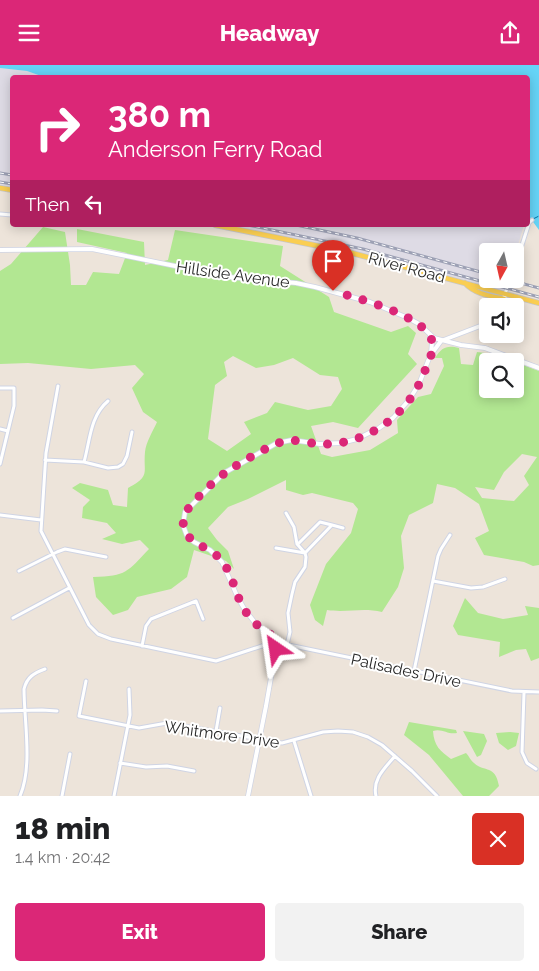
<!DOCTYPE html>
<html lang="en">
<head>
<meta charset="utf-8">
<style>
	body { margin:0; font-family:Raleway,sans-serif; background:#f2f2f2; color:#202124; height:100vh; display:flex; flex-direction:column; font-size:19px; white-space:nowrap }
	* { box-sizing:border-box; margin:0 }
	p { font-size:16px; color:#757577 }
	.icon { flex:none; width:28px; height:28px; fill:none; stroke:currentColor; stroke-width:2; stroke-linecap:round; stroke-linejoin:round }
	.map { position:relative; height:731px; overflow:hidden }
	.sheet { display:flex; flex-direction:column; background:#fff; flex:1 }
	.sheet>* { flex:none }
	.banner { position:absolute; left:10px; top:10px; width:520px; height:152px; border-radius:5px; box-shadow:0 2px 12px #0003; background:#db2777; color:#fff; overflow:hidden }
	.needle { width:32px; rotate:188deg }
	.controls { position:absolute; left:479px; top:178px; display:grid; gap:10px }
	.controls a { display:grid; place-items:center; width:45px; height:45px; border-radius:5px; background:#fff; box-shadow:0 2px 12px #0003; font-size:25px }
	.pin { position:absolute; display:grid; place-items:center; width:42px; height:42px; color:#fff; margin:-51px -21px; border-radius:50% 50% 50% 0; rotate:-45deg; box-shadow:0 0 5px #0007 }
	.pin .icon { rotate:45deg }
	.me { position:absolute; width:55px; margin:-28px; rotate:328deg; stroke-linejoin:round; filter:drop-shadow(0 0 4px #0008) }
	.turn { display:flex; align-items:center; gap:18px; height:105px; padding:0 15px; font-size:22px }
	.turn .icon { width:65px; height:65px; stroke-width:2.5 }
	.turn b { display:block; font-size:35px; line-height:42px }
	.then { display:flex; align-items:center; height:48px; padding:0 15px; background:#0003; gap:10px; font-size:19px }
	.round { display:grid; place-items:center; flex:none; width:52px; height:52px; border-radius:5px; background:#f2f2f2 }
	.overview { display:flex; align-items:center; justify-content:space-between; height:85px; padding:0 15px }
	h1 { font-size:30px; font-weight:800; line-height:38px }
	.cta { display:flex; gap:10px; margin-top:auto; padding:10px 15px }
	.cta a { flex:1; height:58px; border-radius:5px; background:#db2777; color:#fff; font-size:20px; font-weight:800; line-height:58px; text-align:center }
	.cta a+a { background:#f2f2f2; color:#202124 }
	header { display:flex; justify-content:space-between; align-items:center; height:65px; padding:0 15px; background:#db2777; color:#fff; font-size:22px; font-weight:800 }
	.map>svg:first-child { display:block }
</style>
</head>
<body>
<header><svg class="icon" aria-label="menu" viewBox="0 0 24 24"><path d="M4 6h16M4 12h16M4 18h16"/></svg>Headway<svg class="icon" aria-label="share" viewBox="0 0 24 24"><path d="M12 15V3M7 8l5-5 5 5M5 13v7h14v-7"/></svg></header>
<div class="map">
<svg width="539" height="731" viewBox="0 0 539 731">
	<rect width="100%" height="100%" fill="#ede4da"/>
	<path fill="#dedbe5" d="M 0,3 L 27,6 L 44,12 L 12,12 L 12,125 L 0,123 Z
		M 215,160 L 524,160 L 515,190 L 515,186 L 488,186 L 488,214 L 510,214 L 505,229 L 394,198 Z"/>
	<path fill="#b2e792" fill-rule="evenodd" d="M 43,162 L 65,167 L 70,200 L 71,220 L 86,220 L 93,207 L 119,209 L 127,188 L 77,177 L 77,164 L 144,177 L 145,200 L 168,195 L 175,165 L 283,181 L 280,201 L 329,232 L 334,247 L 391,267 L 408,261 L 416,268 L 408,289 L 417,299 L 358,363 L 333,357 L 311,361 L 321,389 L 332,392 L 370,385 L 398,368 L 397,355 L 418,332 L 431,329 L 444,301 L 442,293 L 435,293 C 442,282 447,280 459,283 L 461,299 L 473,300 L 477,287 L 493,289 L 512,296 L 488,296 L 488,324 L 515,324 L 515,297 L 539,306 L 539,500 L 533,501 L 524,497 L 484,490 L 475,473 L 489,466 L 479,439 L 455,423 L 437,419 L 433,438 L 409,450 L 401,471 L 404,503 L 398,522 L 382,547 C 362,542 348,548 327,545 L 323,561 L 315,555 L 310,540 L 326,499 L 351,468 L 358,444 L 353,438 L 312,428 L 303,430 L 286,425 L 286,415 L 248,434 L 228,442 L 208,463 L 217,475 L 228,486 L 234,504 L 226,496 L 194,485 L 187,512 L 171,524 L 137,532 L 128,545 L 113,550 L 96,532 L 93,512 C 127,511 127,507 149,484 L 140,475 L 122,479 L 102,474 L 116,468 L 107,458 L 82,453 L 83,442 L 90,435 L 72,423 L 80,418 L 108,425 L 113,440 L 127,442 L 128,423 C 151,411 143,408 145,387 C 146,377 153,366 157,357 L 143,347 L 132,323 L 144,309 L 135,300 L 91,304 L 28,298 L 0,299 L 0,206 L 11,199 ZM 233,291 L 256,303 L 274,300 L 293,293 L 320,310 L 338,312 L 342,324 L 331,341 L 308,345 L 275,337 L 267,348 L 244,357 L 251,369 L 227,386 L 208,374 L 215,320 L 227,311 L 224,297 ZM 522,389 L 537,392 L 524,411 L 529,420 L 514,436 L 482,433 L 475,422 L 494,425 L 504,407 Z
		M 465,533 L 478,548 L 503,554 L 528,550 L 525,541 L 539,543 L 539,593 L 531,596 L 526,584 L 516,585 L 499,592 L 500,577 L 458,570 L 453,561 Z
		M 409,657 L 456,665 L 457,668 C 448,670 442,663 433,666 C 434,681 440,686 451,694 L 466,688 C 469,691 471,696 474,698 C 485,708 495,699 499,721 L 489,731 L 463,731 L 429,690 L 404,670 Z
		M 463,666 L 484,669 L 487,676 L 481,690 L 477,692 Z
		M 510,667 L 519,668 L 516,681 L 508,685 L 499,678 L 496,668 Z"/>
	<path fill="#65d4f7" d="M 0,0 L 539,0 L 539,165 L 528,150 L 528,12 L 44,12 L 27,6 L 0,3 Z"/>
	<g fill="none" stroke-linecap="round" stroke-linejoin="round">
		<path stroke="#0471a3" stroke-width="1" stroke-dasharray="6 5" stroke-linecap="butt" d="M 533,154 L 539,151"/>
		<g stroke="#cfd4e4" stroke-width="5">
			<path id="minor" d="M 0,149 L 12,150
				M 515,202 L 529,158 L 532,155
				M 505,229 L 510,214
				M 58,321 L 46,388 L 41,466 L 89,560 L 98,569 L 111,574 L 216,596 L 274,577 L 512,626 L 539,627
				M 0,323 L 14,323 L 14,341 L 0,399
				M 0,364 L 8,366
				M 45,395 L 84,397 L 108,403 L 118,402 L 123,399 L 127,391 L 132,367
				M 84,397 C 90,376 90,351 108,336
				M 286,448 L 294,462 L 297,479 L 305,488 L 306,492 L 305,502 L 295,517 L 292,529 L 288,548 L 290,567 L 287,580
				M 0,450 L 41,455
				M 332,460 L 343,463
				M 276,483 L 305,488 L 332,460 L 320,457 L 298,479
				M 19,506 L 57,487 L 65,484 L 106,492
				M 433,516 L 471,523 L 483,522 L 505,514
				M 13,553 L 69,523
				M 142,581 L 146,561 L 151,554 L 196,536 L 203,554
				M 414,606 L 438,491 L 441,484 L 450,470
				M 86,616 L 79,651 L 139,663 L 167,658 L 282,678 L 323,667 L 338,666 L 353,667 L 368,672 L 382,680 L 412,706 L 437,731
				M 524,628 L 522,687 L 527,698 L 536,704
				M 0,646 L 42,645 L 57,646
				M 216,666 L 220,643
				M 294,676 L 311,731
				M 120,698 L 146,702 L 167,701 L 194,706
				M 20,731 C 33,701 24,656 24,624 C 27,612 34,608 45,604
				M 62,731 L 70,689
				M 114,731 L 130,650 L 129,624
				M 376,731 C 372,714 385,703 395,691"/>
		</g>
		<g stroke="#cfd4e4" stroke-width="5.5">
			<path id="tertiary" d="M 0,185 L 92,184 L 229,212 L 296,218 L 315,222 L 370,237 L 408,253 L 419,259 L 434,273 L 461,280 L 485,283 L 539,303
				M 503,241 L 505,229
				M 430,271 L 432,277 L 431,289
				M 248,731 L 266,641 L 276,584 L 273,572 L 256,559 L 245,545 L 238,533 L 222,497 L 210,485 L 194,477 L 187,471 L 183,460 L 185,447 L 224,408 L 277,378 L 292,375 L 320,379 L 341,378 L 357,374 L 379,363 L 393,353 L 409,335 L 419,319 L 430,291 L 441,276 L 488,258"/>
		</g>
		<g stroke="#c7c7c7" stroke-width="6">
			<path id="primary" d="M 0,123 L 12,125
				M 215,160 L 348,187 L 539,238
				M 465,218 C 475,229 490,231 504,234"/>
		</g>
		<use href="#minor" stroke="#fff" stroke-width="3"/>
		<use href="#tertiary" stroke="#fff" stroke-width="4"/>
		<use href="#primary" stroke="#face52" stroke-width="4.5"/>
		<g stroke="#9da1b5" stroke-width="3">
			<path id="rail" d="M 0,108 L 12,110
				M 0,117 L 12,119
				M 248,160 L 363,184 L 539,232
				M 296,160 L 357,173 L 488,209
				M 506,214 L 539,223"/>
		</g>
		<use href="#rail" stroke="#fff" stroke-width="1" stroke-dasharray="4" stroke-linecap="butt"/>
	</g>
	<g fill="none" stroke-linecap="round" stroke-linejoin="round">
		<path stroke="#db2777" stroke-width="9" stroke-dasharray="0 16.2" d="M 276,584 C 275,580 275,576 273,573 C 270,567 261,563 256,559 C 251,554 247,549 244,544 C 235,529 233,510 222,496 C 209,479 178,479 184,451 C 187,441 216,414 225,408 C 236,400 273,378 285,376 C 296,374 308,378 318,379 C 336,380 354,376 370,368 C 392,357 411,338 421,315 C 425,304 435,288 432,276 C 425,250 356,233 333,226"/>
	</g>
	<g text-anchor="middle" stroke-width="4" stroke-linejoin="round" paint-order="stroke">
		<g font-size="16" fill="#292929" stroke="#fff">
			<text transform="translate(407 202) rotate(15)" y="6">River Road</text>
			<text transform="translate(233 209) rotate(8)" y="6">Hillside Avenue</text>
			<text transform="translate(406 605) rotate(12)" y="6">Palisades Drive</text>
			<text transform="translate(222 669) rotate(8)" y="6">Whitmore Drive</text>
		</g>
	</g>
</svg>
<div class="controls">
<a><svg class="needle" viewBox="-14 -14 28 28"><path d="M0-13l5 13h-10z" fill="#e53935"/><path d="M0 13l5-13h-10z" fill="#757577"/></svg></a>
<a><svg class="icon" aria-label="sound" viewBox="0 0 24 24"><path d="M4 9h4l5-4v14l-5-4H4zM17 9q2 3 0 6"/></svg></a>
<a><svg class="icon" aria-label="search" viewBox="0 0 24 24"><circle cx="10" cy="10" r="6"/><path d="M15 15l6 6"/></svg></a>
</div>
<div class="pin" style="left:333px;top:226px;background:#d93025"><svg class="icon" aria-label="arrive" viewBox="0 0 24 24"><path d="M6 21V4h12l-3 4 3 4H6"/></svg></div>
<svg class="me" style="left:276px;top:584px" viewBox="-20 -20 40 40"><path d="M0-17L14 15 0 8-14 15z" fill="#db2777" stroke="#fff" stroke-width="4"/></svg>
<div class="banner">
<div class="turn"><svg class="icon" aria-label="right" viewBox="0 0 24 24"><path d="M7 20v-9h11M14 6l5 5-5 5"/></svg><div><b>380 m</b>Anderson Ferry Road</div></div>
<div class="then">Then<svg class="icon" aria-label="left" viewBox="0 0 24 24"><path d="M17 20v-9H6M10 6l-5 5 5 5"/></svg></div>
</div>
</div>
<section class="sheet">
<div class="overview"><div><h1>18 min</h1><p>1.4 km · 20:42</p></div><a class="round" style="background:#d93025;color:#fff"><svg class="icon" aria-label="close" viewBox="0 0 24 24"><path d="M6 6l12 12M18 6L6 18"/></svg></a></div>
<div class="cta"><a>Exit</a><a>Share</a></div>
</section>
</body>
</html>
